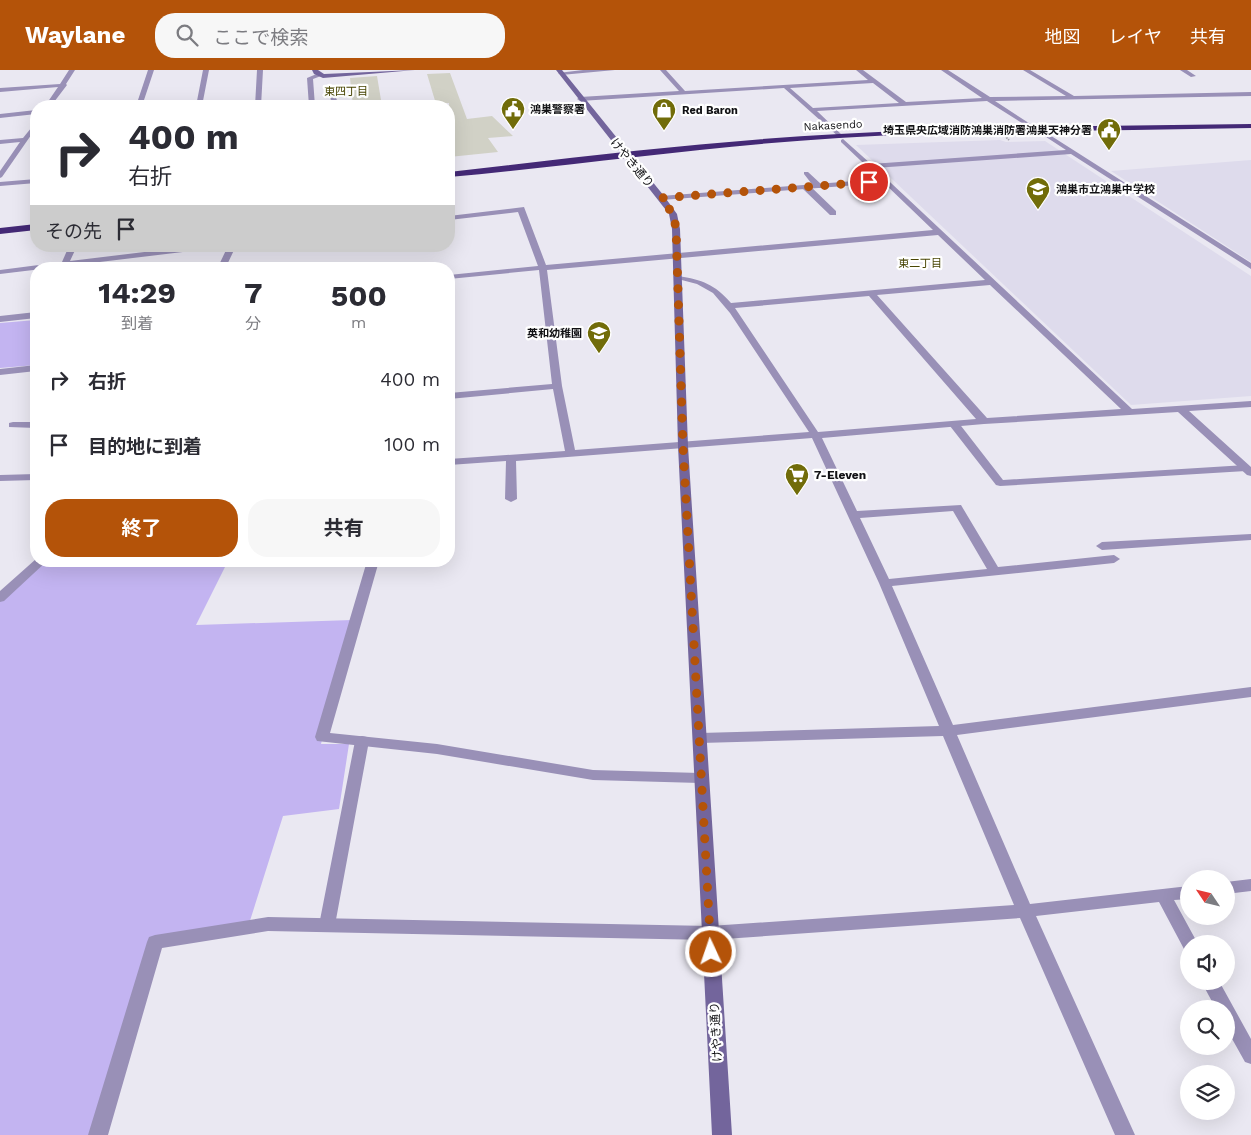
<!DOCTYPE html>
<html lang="ja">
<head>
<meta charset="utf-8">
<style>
	body { margin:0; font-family:"Work Sans","Noto Sans JP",sans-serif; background:#f7f7f7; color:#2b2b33; height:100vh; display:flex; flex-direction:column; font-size:19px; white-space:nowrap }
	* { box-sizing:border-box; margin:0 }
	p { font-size:16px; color:#7c7c81 }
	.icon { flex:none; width:28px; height:28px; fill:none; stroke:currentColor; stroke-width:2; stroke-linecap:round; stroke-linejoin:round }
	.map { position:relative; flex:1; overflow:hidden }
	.side { position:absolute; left:30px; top:192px; width:425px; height:305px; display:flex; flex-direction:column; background:#fff; border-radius:20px; box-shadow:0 5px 20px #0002 }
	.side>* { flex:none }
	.hud { position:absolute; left:30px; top:30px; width:425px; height:152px; border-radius:20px; box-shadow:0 5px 20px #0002; background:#fff; color:#2b2b33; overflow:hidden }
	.needle { width:32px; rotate:305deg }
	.buttons { position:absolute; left:1180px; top:800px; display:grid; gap:10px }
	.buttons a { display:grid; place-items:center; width:55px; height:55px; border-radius:50%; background:#fff; box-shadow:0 5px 20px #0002; font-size:25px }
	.pin { position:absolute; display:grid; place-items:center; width:42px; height:42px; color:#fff; margin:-21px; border:2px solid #fff; border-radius:50%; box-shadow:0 1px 5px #0007 }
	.me { position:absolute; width:55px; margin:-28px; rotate:357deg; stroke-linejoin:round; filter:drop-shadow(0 0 4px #0008) }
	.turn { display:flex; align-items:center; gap:18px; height:105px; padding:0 15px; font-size:22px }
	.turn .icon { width:65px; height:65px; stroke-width:2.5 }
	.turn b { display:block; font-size:35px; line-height:42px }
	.then { display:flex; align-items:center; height:48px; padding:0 15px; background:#0003; gap:10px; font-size:19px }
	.eta { display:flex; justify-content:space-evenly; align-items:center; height:85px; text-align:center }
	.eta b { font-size:30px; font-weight:700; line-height:35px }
	.primary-button { display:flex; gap:10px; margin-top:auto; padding:10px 15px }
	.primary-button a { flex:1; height:58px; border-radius:20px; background:#b45309; color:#fff; font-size:20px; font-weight:700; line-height:58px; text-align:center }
	.primary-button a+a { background:#f7f7f7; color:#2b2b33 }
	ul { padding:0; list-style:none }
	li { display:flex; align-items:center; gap:15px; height:65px; padding:0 15px }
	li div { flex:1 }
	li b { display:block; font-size:19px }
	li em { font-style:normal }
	header { display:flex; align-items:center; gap:30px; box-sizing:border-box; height:70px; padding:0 25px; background:#b45309; color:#fff }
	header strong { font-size:24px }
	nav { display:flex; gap:28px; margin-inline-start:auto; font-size:18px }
	.search { width:350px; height:45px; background:#f7f7f7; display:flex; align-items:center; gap:12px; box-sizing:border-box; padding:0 18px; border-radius:20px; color:#7c7c81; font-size:19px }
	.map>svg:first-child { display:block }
</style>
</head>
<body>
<header>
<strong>Waylane</strong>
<div class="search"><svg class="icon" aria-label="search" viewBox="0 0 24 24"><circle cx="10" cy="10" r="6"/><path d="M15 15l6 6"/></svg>ここで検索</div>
<nav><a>地図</a><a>レイヤ</a><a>共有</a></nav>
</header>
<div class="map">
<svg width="1251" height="1065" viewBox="0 0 1251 1065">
	<rect width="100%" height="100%" fill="#eae8f2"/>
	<path fill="#dedbec" d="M 1000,70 L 1006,72 L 1045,71 L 1251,206 L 1251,326 L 1131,335 L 856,75 Z
		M 1251,90 L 1251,192 L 1111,101 Z"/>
	<path fill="#c3b4f1" d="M 36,250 L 36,295 L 0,298 L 0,253 Z
		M 41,491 L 228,491 L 196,555 L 352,550 L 321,674 L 349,674 L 339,739 L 283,746 L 248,857 L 155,872 L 98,1065 L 0,1065 L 0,528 Z"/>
	<path fill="#d1d1c6" d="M 450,3 L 467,49 L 492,46 L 513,66 L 488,68 L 498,82 L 449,87 L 449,33 L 436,34 L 427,4 Z
		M 377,6 L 382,36 L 353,36 L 350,8 Z"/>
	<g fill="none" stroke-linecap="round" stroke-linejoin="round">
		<path fill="#9990b7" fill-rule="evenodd" d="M 148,0 L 154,0 L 142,36 L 136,36 Z
			M 203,0 L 209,0 L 202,36 L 196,36 Z
			M 257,0 L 263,0 L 261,36 L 255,36 Z
			M 804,102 L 808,102 L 821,114 L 821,118 L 815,118 L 804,104 Z
			M 803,115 L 809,115 L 836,141 L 836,145 L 830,145 L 803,119 Z
			M 954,351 L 958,352 L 1003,410 L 1246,395 L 1251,399 L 1246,401 L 1000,416 L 996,415 L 950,356 L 949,354 Z
			M 1251,464 L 1251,470 L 1102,480 L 1096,476 L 1102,472 Z
			M 362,666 L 367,667 L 369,671 L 335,855 L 333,860 L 327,862 L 321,860 L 319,855 L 355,671 L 357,667 Z"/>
		<path fill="#9990b7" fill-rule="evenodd" d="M 69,0 L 75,0 L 66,14 L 67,15 L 51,36 L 45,36 L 58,17 L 0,22 L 0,18 L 60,14 Z
			M 583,0 L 615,0 L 561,5 L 558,3 Z
			M 660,0 L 666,0 L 685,21 L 868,10 L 856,0 L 863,0 L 906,32 L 982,28 L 941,0 L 948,0 L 990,27 L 1066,26 L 1023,0 L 1030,0 L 1074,26 L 1251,22 L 1251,26 L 995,31 L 1038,59 L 1036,62 L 987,31 L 817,41 L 842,65 L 842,67 L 840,68 L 784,18 L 580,31 L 577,29 L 580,27 L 679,21 ZM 873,13 L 899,33 L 813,38 L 790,18 Z
			M 1180,0 L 1187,0 L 1196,6 L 1191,7 Z
			M 319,3 L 321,6 L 313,9 L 315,36 L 309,36 L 307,8 Z
			M 333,24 L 336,26 L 338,36 L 332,36 L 330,26 Z
			M 36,40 L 36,44 L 0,48 L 0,44 Z
			M 36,52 L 36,58 L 2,107 L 0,108 L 0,101 L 20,72 L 0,74 L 0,70 L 23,68 Z
			M 1045,62 L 1251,193 L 1251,199 L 1071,84 L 875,98 L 1132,339 L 1251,331 L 1251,337 L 1189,341 L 1251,397 L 1251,406 L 1247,405 L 1178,342 L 984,354 L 822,368 L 857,441 L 961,435 L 998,497 L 1114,485 L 1120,489 L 1114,493 L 892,516 L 953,655 L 1251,617 L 1251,627 L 957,665 L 1030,834 L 1189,816 L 1189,829 L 1174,830 L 1198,874 L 1189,874 L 1189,881 L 1184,879 L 1159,832 L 1036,846 L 1135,1065 L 1115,1065 L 1020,848 L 710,870 L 268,861 L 162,878 L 108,1065 L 88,1065 L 147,872 L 149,867 L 155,865 L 268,847 L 710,856 L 1014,835 L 943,666 L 700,673 L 695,672 L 693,668 L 695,664 L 700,663 L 939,656 L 879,513 L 812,368 L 516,391 L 517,429 L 511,432 L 505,429 L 506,391 L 449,395 L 449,389 L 565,381 L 553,319 L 449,329 L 449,323 L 552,314 L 539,200 L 449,209 L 449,205 L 538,196 L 518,142 L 449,150 L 449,146 L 524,137 L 546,195 L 933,160 L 884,113 L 661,130 L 657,128 L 661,126 L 880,109 L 841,72 L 841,70 L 843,69 L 871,94 L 1066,80 L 1043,65 ZM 938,165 L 985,210 L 731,233 C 714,214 703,210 678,206 L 674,208 L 697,214 L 713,223 L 730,243 L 809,362 L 575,380 L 562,316 L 547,200 ZM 990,215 L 1121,339 L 987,348 L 877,225 ZM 869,226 L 976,349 L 818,362 L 735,238 ZM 953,441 L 987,499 L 889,509 L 860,448 Z
			M 36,109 L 36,113 L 0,116 L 0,112 Z
			M 69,176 L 77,176 L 70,191 L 194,176 L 220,176 L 216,178 L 0,204 L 0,200 L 62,192 Z
			M 228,176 L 236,176 L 225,199 L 217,199 Z
			M 36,242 L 36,248 L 0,252 L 0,246 Z
			M 36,295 L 36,301 L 0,305 L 0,299 Z
			M 13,352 L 36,352 L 36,358 L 9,357 L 9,353 Z
			M 36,404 L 36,410 L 0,411 L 0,405 Z
			M 36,489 L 36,491 L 47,491 L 4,531 L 0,532 L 0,521 Z
			M 367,491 L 379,491 L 330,663 L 437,674 L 593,700 L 700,703 L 705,704 L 707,708 L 705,712 L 700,713 L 593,710 L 437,684 L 317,671 L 315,667 Z
			M 1251,809 L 1251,821 L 1226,824 L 1226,812 Z
			M 1201,911 L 1219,911 L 1251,969 L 1251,994 L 1245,992 L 1226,958 L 1226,939 L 1216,939 Z"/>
		<path fill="#73659c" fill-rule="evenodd" d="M 312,0 L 318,0 L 324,4 L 415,0 L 323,8 L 314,4 Z
			M 556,0 L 562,0 L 664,126 L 677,144 L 680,159 L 688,376 L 732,1065 L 712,1065 L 678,376 L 672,159 L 669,144 Z"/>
		<path fill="#442976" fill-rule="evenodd" d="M 1251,54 L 1251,58 C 1114,61 976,60 839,68 C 708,76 579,95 449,107 L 449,102 C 579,87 709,71 839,64 C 976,56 1114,56 1251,54 Z
			M 36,154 L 36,160 L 0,164 L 0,158 Z"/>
		<path stroke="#a1a0a8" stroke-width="2" stroke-dasharray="2 1" stroke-linecap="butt" d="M 996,56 L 1009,70"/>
	</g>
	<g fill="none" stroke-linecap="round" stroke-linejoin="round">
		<path stroke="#b45309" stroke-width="9" stroke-dasharray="0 16.2" d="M 711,882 L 683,376 L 676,158 L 673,144 L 661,128 L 869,112"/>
	</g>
	<defs>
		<g id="civic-pin" transform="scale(1.25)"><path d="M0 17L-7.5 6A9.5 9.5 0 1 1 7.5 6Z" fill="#716c09" stroke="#fff"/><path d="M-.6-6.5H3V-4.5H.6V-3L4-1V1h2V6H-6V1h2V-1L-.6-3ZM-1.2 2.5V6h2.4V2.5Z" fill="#fff"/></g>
		<g id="shop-pin" transform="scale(1.25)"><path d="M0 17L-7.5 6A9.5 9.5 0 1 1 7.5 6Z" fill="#716c09" stroke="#fff"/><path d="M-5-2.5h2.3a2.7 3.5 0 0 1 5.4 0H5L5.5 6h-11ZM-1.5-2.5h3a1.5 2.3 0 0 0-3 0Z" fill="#fff"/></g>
		<g id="school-pin" transform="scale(1.25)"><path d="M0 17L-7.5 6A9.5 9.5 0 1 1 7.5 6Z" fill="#716c09" stroke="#fff"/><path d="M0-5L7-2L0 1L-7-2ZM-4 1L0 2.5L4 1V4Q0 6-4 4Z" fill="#fff"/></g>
		<g id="supermarket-pin" transform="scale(1.25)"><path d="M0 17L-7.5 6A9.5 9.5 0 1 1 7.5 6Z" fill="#716c09" stroke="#fff"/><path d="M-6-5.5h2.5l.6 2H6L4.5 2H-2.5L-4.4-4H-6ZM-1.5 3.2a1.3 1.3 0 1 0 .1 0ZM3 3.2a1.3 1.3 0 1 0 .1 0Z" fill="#fff"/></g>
	</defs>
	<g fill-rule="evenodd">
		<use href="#civic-pin" x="513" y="39"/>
		<use href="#shop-pin" x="664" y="40"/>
		<use href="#civic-pin" x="1109" y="60"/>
		<use href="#school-pin" x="1038" y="119"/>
		<use href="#school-pin" x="599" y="263"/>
		<use href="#supermarket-pin" x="797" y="405"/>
	</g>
	<g text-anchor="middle" stroke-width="4.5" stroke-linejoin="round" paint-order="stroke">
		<g font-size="11" fill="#494604" stroke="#fff">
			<text x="346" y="25">東四丁目</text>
			<text x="920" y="197">東二丁目</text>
		</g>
		<g font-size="11" font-weight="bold" fill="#121215" stroke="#fff" text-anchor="start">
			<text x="530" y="43">鴻巣警察署</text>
			<text x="682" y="44">Red Baron</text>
			<text x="1092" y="64" text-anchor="end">埼玉県央広域消防鴻巣消防署鴻巣天神分署</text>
			<text x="1056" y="123">鴻巣市立鴻巣中学校</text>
			<text x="582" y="267" text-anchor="end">英和幼稚園</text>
		</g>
		<g font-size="11" fill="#121215" stroke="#fff">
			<text transform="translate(833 55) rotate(-3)" y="4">Nakasendo</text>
		</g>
		<g font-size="12" fill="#121215" stroke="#fff">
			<text transform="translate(632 93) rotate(50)" y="4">けやき通り</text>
			<text transform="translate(716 962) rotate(-93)" y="4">けやき通り</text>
		</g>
		<g font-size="12" font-weight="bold" fill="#121215" stroke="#fff" text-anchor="start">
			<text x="814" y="409">7-Eleven</text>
		</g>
	</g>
</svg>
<div class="buttons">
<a><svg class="needle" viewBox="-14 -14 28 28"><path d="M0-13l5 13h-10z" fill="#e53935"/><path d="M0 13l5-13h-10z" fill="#7c7c81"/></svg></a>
<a><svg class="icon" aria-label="sound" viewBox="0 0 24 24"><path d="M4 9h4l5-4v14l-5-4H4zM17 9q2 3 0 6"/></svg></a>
<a><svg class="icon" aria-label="search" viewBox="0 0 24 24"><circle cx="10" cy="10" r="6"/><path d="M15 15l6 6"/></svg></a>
<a><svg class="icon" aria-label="layers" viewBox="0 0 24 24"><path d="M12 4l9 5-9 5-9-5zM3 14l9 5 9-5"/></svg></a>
</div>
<div class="pin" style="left:869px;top:112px;background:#d93025"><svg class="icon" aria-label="arrive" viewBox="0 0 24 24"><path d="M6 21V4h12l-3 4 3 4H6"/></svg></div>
<svg class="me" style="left:711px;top:882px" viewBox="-20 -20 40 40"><circle r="17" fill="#b45309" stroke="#fff" stroke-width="3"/><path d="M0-11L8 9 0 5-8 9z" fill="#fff"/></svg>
<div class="hud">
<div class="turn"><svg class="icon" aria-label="right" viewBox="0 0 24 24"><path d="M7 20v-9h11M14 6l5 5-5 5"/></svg><div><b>400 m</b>右折</div></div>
<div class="then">その先<svg class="icon" aria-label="arrive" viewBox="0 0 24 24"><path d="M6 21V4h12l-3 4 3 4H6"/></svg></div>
</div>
<section class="side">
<div class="eta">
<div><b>14:29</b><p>到着</p></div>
<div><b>7</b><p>分</p></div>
<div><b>500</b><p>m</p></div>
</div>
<ul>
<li><svg class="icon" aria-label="right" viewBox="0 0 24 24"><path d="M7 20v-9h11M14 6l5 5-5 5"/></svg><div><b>右折</b></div><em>400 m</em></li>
<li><svg class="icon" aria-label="arrive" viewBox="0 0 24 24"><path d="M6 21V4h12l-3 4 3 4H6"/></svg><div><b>目的地に到着</b></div><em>100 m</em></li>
</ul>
<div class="primary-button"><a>終了</a><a>共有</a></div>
</section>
</div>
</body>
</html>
